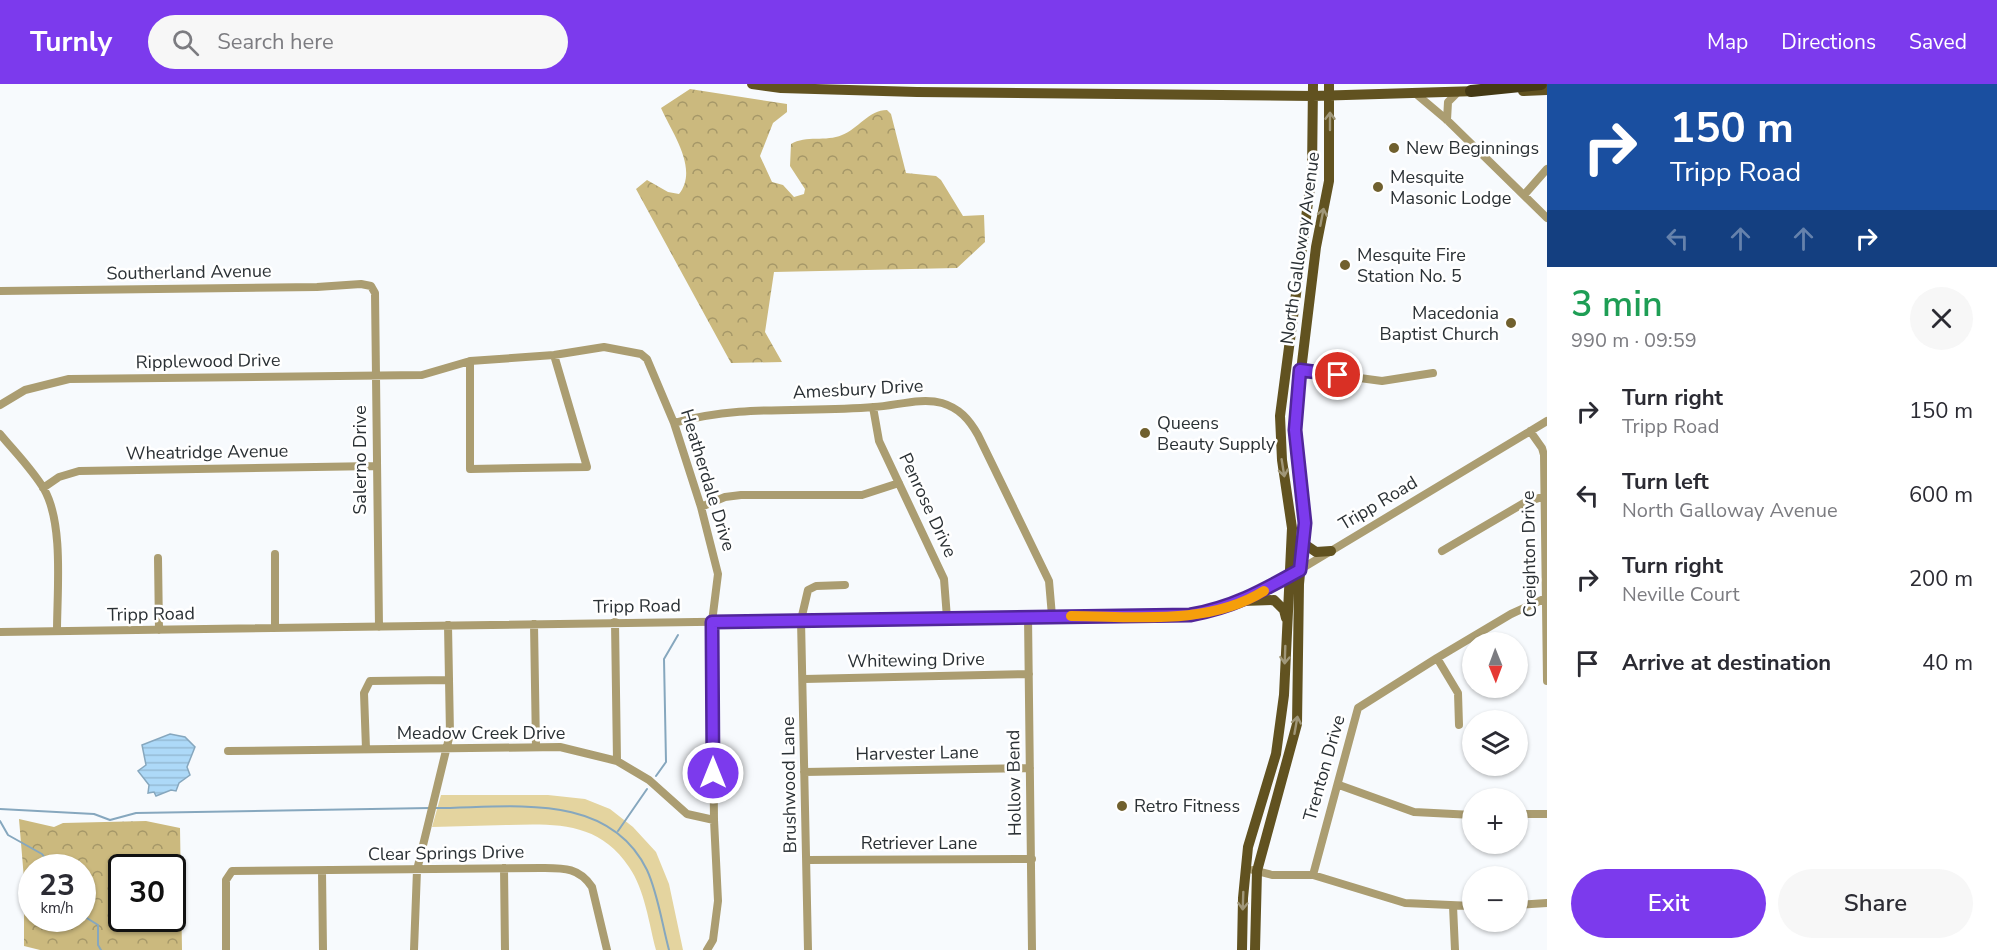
<!DOCTYPE html>
<html lang="en">
<head>
<meta charset="utf-8">
<style>
	body { margin:0; font-family:"Nunito Sans",sans-serif; background:#f7f7f7; color:#2b2b33; height:100vh; display:flex; flex-direction:column; font-size:22px; white-space:nowrap }
	* { box-sizing:border-box; margin:0 }
	p { font-size:20px; color:#7c7c81 }
	.icon { flex:none; width:33px; height:33px; fill:none; stroke:currentColor; stroke-width:2; stroke-linecap:round; stroke-linejoin:round }
	.map { position:relative; flex:1; overflow:hidden }
	.sheet { display:flex; flex-direction:column; background:#fff; width:450px }
	.sheet>* { flex:none }
	.top-card { background:#1a4fa0; color:#fff; overflow:hidden }
	.needle { width:39px; rotate:179deg }
	.tools { position:absolute; left:1462px; top:548px; display:grid; gap:12px }
	.tools a { display:grid; place-items:center; width:66px; height:66px; border-radius:50%; background:#fff; box-shadow:0 2px 4px #0004; font-size:30px }
	.speed { position:absolute; left:18px; top:770px; display:flex; gap:12px; font-size:30px; font-weight:700; text-align:center }
	.speed>* { display:grid; place-content:center; width:78px; height:78px; border-radius:50%; background:#fff; box-shadow:0 2px 4px #0004; line-height:1 }
	.speed small { font-size:15px; font-weight:400 }
	.speed .limit { border:3px solid #111; border-radius:9px; background:#fff; color:#111 }
	.pin { position:absolute; display:grid; place-items:center; width:51px; height:51px; color:#fff; margin:-26px; border:3px solid #fff; border-radius:50%; box-shadow:0 2px 6px #0007 }
	.me { position:absolute; width:66px; margin:-33px; rotate:0deg; stroke-linejoin:round; filter:drop-shadow(0 0 4px #0008) }
	.turn { display:flex; align-items:center; gap:21px; height:126px; padding:0 24px; font-size:27px }
	.turn .icon { width:78px; height:78px; stroke-width:2.5 }
	.turn b { display:block; font-size:42px; line-height:51px }
	.lanes { display:flex; align-items:center; height:57px; padding:0 24px; background:#0003; justify-content:center; gap:30px; direction:ltr }
	.lanes .off { opacity:.35 }
	.round { display:grid; place-items:center; flex:none; width:63px; height:63px; border-radius:32px; background:#f7f7f7 }
	.summary { display:flex; align-items:center; justify-content:space-between; height:102px; padding:0 24px }
	h1 { font-size:36px; font-weight:600; line-height:45px; color:#1e9e55 }
	.cta { display:flex; gap:12px; margin-top:auto; padding:12px 24px }
	.cta a { flex:1; height:69px; border-radius:36px; background:#7c3aed; color:#fff; font-size:24px; font-weight:600; line-height:69px; text-align:center }
	.cta a+a { background:#f7f7f7; color:#2b2b33 }
	ul { padding:0; list-style:none }
	li { display:flex; align-items:center; gap:18px; height:84px; padding:0 24px }
	li div { flex:1 }
	li b { display:block; font-size:22px }
	li em { font-style:normal }
	header { display:flex; align-items:center; gap:36px; box-sizing:border-box; height:84px; padding:0 30px; background:#7c3aed; color:#fff }
	header strong { font-size:28px }
	nav { display:flex; gap:33px; margin-inline-start:auto; font-size:21px }
	.search { width:420px; height:54px; background:#f7f7f7; display:flex; align-items:center; gap:15px; box-sizing:border-box; padding:0 21px; border-radius:33px; color:#7c7c81; font-size:22px }
	main { display:flex; flex:1; min-height:0 }
	.map>svg:first-child { display:block }
</style>
</head>
<body>
<header>
<strong>Turnly</strong>
<div class="search"><svg class="icon" aria-label="search" viewBox="0 0 24 24"><circle cx="10" cy="10" r="6"/><path d="M15 15l6 6"/></svg>Search here</div>
<nav><a>Map</a><a>Directions</a><a>Saved</a></nav>
</header>
<main>
<div class="map">
<svg width="1547" height="866" viewBox="0 0 1547 866">
	<defs>
		<pattern id="forest-crowns" width="20" height="18" patternUnits="userSpaceOnUse" patternTransform="scale(1.5)"><rect width="20" height="18" fill="#cbb97e"/><path d="M2 6a3 3 0 1 1 6 0M12 15a3 3 0 1 1 6 0" fill="none" stroke="#a59768"/></pattern>
		<pattern id="water-rules" width="6" height="5" patternUnits="userSpaceOnUse" patternTransform="scale(1.5)"><rect width="6" height="5" fill="#add9f8"/><path d="M0 2.5h6" fill="none" stroke="#95bbd5"/></pattern>
	</defs>
	<rect width="100%" height="100%" fill="#f7fafd"/>
	<path fill="#e4d49f" d="M 441,711 L 548,711 L 585,715 L 610,725 L 633,743 L 656,768 L 669,800 L 683,866 L 656,866 C 649,840 645,806 629,783 C 598,737 555,740 506,741 C 481,742 457,742 432,743 Z"/>
	<path fill="url(#forest-crowns)" fill-rule="evenodd" d="M 690,5 L 787,20 L 787,28 L 773,39 L 760,72 L 772,98 L 783,101 L 794,113 L 804,110 L 805,105 L 790,82 L 791,60 C 806,51 826,58 842,51 C 858,45 869,26 887,26 L 891,30 L 906,89 L 936,92 L 941,96 L 963,132 L 984,131 L 985,158 L 957,184 L 774,188 L 765,248 L 782,278 L 731,279 L 636,105 L 647,96 L 668,108 L 679,110 C 699,85 672,49 661,24 Z
		M 19,735 L 54,743 L 63,739 L 146,737 L 180,744 L 182,866 L 40,866 L 24,862 L 24,795 ZM 32,783 L 82,783 L 82,834 L 32,834 ZM 122,783 L 172,783 L 172,834 L 122,834 Z"/>
	<path fill="url(#water-rules)" stroke="#86a7be" stroke-width="1.5" d="M 170,650 L 185,653 L 195,663 L 187,683 L 190,691 L 179,699 L 176,707 L 171,706 L 156,712 L 154,708 L 148,709 L 149,701 L 138,687 L 146,681 L 142,661 Z"/>
	<g fill="none" stroke-linecap="round" stroke-linejoin="round">
		<path stroke="#86a7be" stroke-width="2" d="M 656,692 L 666,678 L 664,575 L 678,551
			M 436,724 C 509,724 608,706 647,786 C 658,810 662,840 669,866
			M 0,725 L 94,730 L 110,736 L 136,729 L 430,724
			M 0,737 L 8,751 L 42,770 L 52,783
			M 618,747 L 647,705
			M 82,831 L 98,841 L 98,861 L 101,866"/>
		<path stroke="#ab9d71" stroke-width="8" d="M 1415,9 L 1447,36 L 1547,134
			M 1447,36 L 1448,18 L 1458,8
			M 1524,111 L 1547,85
			M 0,207 L 317,203 L 361,200 L 371,202 L 375,209 L 379,543
			M 470,277 L 470,385 L 587,383 L 554,271
			M 1300,286 L 1382,297 L 1433,289
			M 0,321 L 25,306 L 69,295 L 422,291 L 470,277 L 554,271 L 604,263 L 641,270 L 647,275 L 674,339 L 701,423 L 718,490 L 712,538 L 714,736 L 718,817 L 713,856 L 707,866
			M 873,323 L 879,357 L 944,495 L 947,534
			M 674,339 C 742,320 805,329 874,323 C 895,322 921,313 942,319 C 959,324 969,335 978,351 L 1049,497 L 1052,532
			M 1530,347 L 1542,364 L 1544,371 L 1547,597
			M 0,350 C 14,367 32,385 44,405 C 64,440 57,507 57,547
			M 43,404 L 59,393 L 79,387 L 376,382
			M 701,423 L 725,413 L 741,411 L 862,411 L 899,399
			M 1442,467 L 1524,419 L 1545,412
			M 275,470 L 275,544
			M 158,474 L 159,546
			M 1028,532 L 1032,866
			M 615,538 L 617,677
			M 534,540 L 536,663
			M 0,548 L 1190,531 L 1226,523 L 1261,509 L 1547,337
			M 1437,574 L 1458,609 L 1459,641
			M 804,595 L 1029,590
			M 366,665 L 364,609 L 370,597 L 449,596
			M 228,667 L 560,663 L 617,677 L 649,696 L 687,730 L 714,736
			M 804,688 L 1030,684
			M 1339,701 L 1414,728 L 1473,731
			M 1518,730 L 1547,730
			M 807,776 L 1032,775
			M 504,784 L 505,866
			M 1253,786 L 1272,791 L 1313,791 L 1405,819 L 1473,822
			M 322,787 L 323,866
			M 1313,791 L 1358,624 L 1437,574 L 1511,530 L 1546,514
			M 1518,821 L 1547,819
			M 1453,822 L 1455,866
			M 226,866 L 226,796 L 232,787 L 541,784 C 563,784 579,783 592,803 L 607,866
			M 414,866 L 417,786 L 450,650 L 448,541
			M 808,866 L 801,536 L 808,506 L 816,502 L 845,501"/>
		<path stroke="#615220" stroke-width="10" d="M 752,0 L 781,4 L 917,8 L 1313,12 L 1478,7
			M 1523,7 L 1547,6
			M 1303,459 L 1316,468 L 1331,467
			M 1243,517 L 1274,516 L 1284,526 L 1286,534
			M 1242,866 L 1243,814 L 1248,763 L 1276,670 L 1284,611 L 1292,444 L 1282,376 L 1280,332 L 1312,88 L 1313,0
			M 1255,866 L 1257,787 L 1297,640 L 1299,500 L 1305,439 L 1296,371 L 1296,328 L 1316,163 L 1329,97 L 1329,0"/>
		<path stroke="#443914" stroke-width="12" d="M 1471,7 L 1541,0"/>
	</g>
	<defs><path id="oneway-shaft" d="M-6 0H5M1.5-3L5.5 0L1.5 3" fill="none" stroke-width="1.6" stroke-linecap="round" stroke-linejoin="round" transform="scale(1.5)"/></defs>
	<g stroke="#a09779">
		<use href="#oneway-shaft" transform="translate(1330 37) rotate(-90)"/>
		<use href="#oneway-shaft" transform="translate(1322 133) rotate(-79)"/>
		<use href="#oneway-shaft" transform="translate(1283 384) rotate(81)"/>
		<use href="#oneway-shaft" transform="translate(1285 571) rotate(92)"/>
		<use href="#oneway-shaft" transform="translate(1296 641) rotate(-80)"/>
		<use href="#oneway-shaft" transform="translate(1243 817) rotate(92)"/>
	</g>
	<g fill="none" stroke-linecap="round" stroke-linejoin="round">
		<g stroke="#51269a" stroke-width="15">
			<path id="route" d="M 713,689 L 712,538 L 1190,531 C 1234,523 1262,507 1300,486 L 1305,439 L 1295,346 L 1300,286 L 1338,291"/>
		</g>
		<use href="#route" stroke="#7c3aed" stroke-width="10"/>
		<path stroke="#f59e0b" stroke-width="10" d="M 1071,532 C 1134,532 1208,542 1264,507"/>
	</g>
	<g fill="#70602e" stroke="#fff" stroke-width="2">
		<circle cx="1394" cy="64" r="6"/>
		<circle cx="1378" cy="103" r="6"/>
		<circle cx="1345" cy="181" r="6"/>
		<circle cx="1511" cy="239" r="6"/>
		<circle cx="1145" cy="349" r="6"/>
		<circle cx="1122" cy="722" r="6"/>
	</g>
	<g text-anchor="middle" stroke-width="5" stroke-linejoin="round" paint-order="stroke">
		<g font-size="18" fill="#2b3135" stroke="#fff" text-anchor="start">
			<text x="1406" y="70">New Beginnings</text>
			<text x="1390" y="99">Mesquite<tspan x="1390" dy="21">Masonic Lodge</tspan></text>
			<text x="1357" y="177">Mesquite Fire<tspan x="1357" dy="21">Station No. 5</tspan></text>
			<text x="1499" y="235" text-anchor="end">Macedonia<tspan x="1499" dy="21">Baptist Church</tspan></text>
			<text x="1157" y="345">Queens<tspan x="1157" dy="21">Beauty Supply</tspan></text>
			<text x="1134" y="728">Retro Fitness</text>
		</g>
		<g font-size="18" fill="#2b3135" stroke="#fff">
			<text transform="translate(1300 164) rotate(-82)" y="6">North Galloway Avenue</text>
			<text transform="translate(189 188) rotate(-1)" y="6">Southerland Avenue</text>
			<text transform="translate(208 277) rotate(-1)" y="6">Ripplewood Drive</text>
			<text transform="translate(858 305) rotate(-3)" y="6">Amesbury Drive</text>
			<text transform="translate(207 368) rotate(-1)" y="6">Wheatridge Avenue</text>
			<text transform="translate(360 376) rotate(-90)" y="6">Salerno Drive</text>
			<text transform="translate(708 396) rotate(73)" y="6">Heatherdale Drive</text>
			<text transform="translate(1378 419) rotate(-31)" y="6">Tripp Road</text>
			<text transform="translate(928 421) rotate(65)" y="6">Penrose Drive</text>
			<text transform="translate(1529 470) rotate(-91)" y="6">Creighton Drive</text>
			<text transform="translate(637 522) rotate(-1)" y="6">Tripp Road</text>
			<text transform="translate(151 530) rotate(-1)" y="6">Tripp Road</text>
			<text transform="translate(916 576) rotate(-1)" y="6">Whitewing Drive</text>
			<text x="481" y="655">Meadow Creek Drive</text>
			<text transform="translate(917 669) rotate(-1)" y="6">Harvester Lane</text>
			<text transform="translate(1324 684) rotate(-74)" y="6">Trenton Drive</text>
			<text transform="translate(1014 699) rotate(-91)" y="6">Hollow Bend</text>
			<text transform="translate(789 701) rotate(-91)" y="6">Brushwood Lane</text>
			<text x="919" y="765">Retriever Lane</text>
			<text transform="translate(446 769) rotate(-1)" y="6">Clear Springs Drive</text>
		</g>
	</g>
</svg>
<div class="tools">
<a><svg class="needle" viewBox="-14 -14 28 28"><path d="M0-13l5 13h-10z" fill="#e53935"/><path d="M0 13l5-13h-10z" fill="#7c7c81"/></svg></a>
<a><svg class="icon" aria-label="layers" viewBox="0 0 24 24"><path d="M12 4l9 5-9 5-9-5zM3 14l9 5 9-5"/></svg></a>
<a>+</a>
<a>−</a>
</div>
<div class="speed"><div>23<small>km/h</small></div><div class="limit">30</div></div>
<div class="pin" style="left:1338px;top:291px;background:#d93025"><svg class="icon" aria-label="arrive" viewBox="0 0 24 24"><path d="M6 21V4h12l-3 4 3 4H6"/></svg></div>
<svg class="me" style="left:713px;top:689px" viewBox="-20 -20 40 40"><circle r="17" fill="#7c3aed" stroke="#fff" stroke-width="3"/><path d="M0-11L8 9 0 5-8 9z" fill="#fff"/></svg>
</div>
<section class="sheet">
<div class="top-card">
<div class="turn"><svg class="icon" aria-label="right" viewBox="0 0 24 24"><path d="M7 20v-9h11M14 6l5 5-5 5"/></svg><div><b>150 m</b>Tripp Road</div></div>
<div class="lanes"><svg class="icon off" aria-label="left" viewBox="0 0 24 24"><path d="M17 20v-9H6M10 6l-5 5 5 5"/></svg><svg class="icon off" aria-label="ahead" viewBox="0 0 24 24"><path d="M12 20V5M6 11l6-6 6 6"/></svg><svg class="icon off" aria-label="ahead" viewBox="0 0 24 24"><path d="M12 20V5M6 11l6-6 6 6"/></svg><svg class="icon" aria-label="right" viewBox="0 0 24 24"><path d="M7 20v-9h11M14 6l5 5-5 5"/></svg></div>
</div>
<div class="summary"><div><h1>3 min</h1><p>990 m · 09:59</p></div><a class="round"><svg class="icon" aria-label="close" viewBox="0 0 24 24"><path d="M6 6l12 12M18 6L6 18"/></svg></a></div>
<ul>
<li><svg class="icon" aria-label="right" viewBox="0 0 24 24"><path d="M7 20v-9h11M14 6l5 5-5 5"/></svg><div><b>Turn right</b><p>Tripp Road</p></div><em>150 m</em></li>
<li><svg class="icon" aria-label="left" viewBox="0 0 24 24"><path d="M17 20v-9H6M10 6l-5 5 5 5"/></svg><div><b>Turn left</b><p>North Galloway Avenue</p></div><em>600 m</em></li>
<li><svg class="icon" aria-label="right" viewBox="0 0 24 24"><path d="M7 20v-9h11M14 6l5 5-5 5"/></svg><div><b>Turn right</b><p>Neville Court</p></div><em>200 m</em></li>
<li><svg class="icon" aria-label="arrive" viewBox="0 0 24 24"><path d="M6 21V4h12l-3 4 3 4H6"/></svg><div><b>Arrive at destination</b></div><em>40 m</em></li>
</ul>
<div class="cta"><a>Exit</a><a>Share</a></div>
</section>
</main>
</body>
</html>
